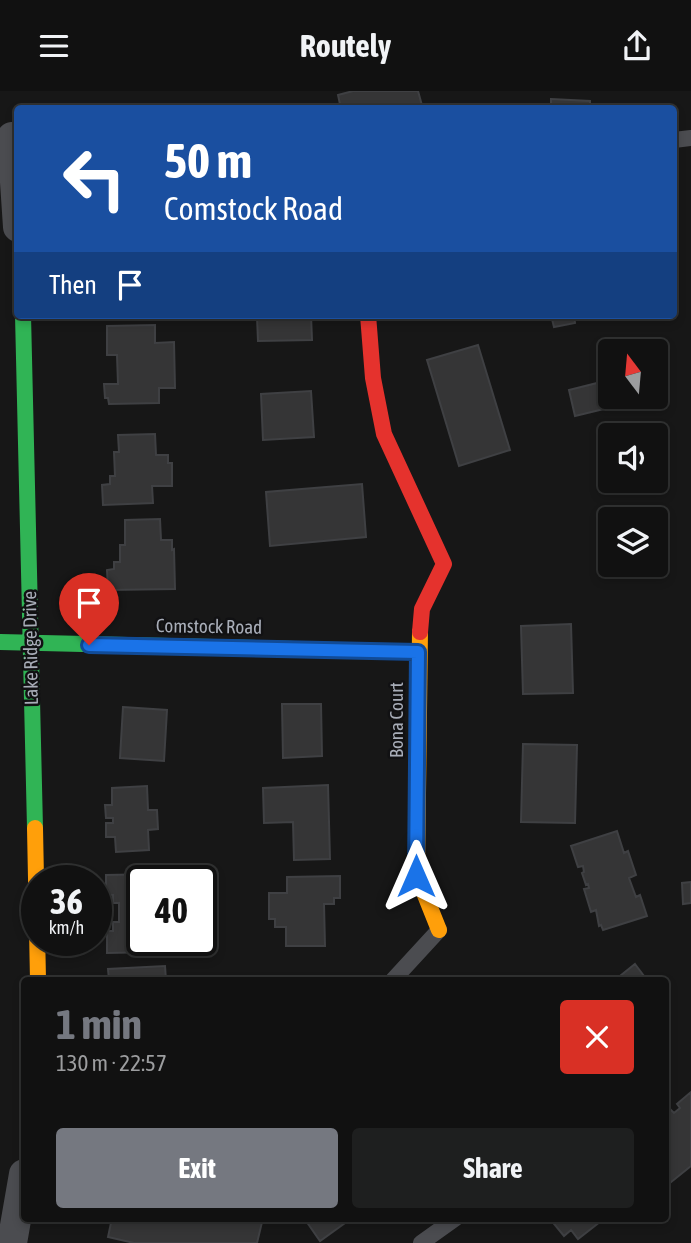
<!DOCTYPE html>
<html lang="en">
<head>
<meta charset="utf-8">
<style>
	body { margin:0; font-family:"Asap Condensed",sans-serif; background:#1e1f1f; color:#f1f3f6; height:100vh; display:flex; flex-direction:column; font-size:26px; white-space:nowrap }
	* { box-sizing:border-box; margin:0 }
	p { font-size:23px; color:#9c9d9f }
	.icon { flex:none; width:38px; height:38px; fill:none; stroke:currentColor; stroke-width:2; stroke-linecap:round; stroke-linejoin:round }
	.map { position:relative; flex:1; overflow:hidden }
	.details { position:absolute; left:21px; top:886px; width:648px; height:245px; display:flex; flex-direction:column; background:#111; border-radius:7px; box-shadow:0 4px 10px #0003,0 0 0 2px #303131 }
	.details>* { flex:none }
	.hud { position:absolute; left:14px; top:14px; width:663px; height:214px; border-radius:7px; box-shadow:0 4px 10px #0003,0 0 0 2px #303131; background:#1a4fa0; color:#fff; overflow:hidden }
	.needle { width:46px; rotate:344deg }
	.buttons { position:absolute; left:598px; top:248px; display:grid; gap:14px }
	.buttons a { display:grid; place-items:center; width:70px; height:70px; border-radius:7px; background:#111; box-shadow:0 4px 10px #0003,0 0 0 2px #303131; font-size:35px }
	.speed { position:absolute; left:21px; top:774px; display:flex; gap:14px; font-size:35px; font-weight:700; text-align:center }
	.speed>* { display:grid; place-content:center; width:91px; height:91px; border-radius:50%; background:#111; box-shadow:0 4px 10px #0003,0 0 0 2px #303131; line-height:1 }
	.speed small { font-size:18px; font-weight:400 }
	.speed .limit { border:4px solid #111; border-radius:10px; background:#fff; color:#111 }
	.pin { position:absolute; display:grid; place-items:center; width:60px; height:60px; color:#fff; margin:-72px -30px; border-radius:50% 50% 50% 0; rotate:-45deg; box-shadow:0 0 7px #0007 }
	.pin .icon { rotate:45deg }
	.me { position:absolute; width:77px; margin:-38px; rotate:0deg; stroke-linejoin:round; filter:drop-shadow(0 0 5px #0008) }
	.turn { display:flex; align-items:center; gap:24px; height:147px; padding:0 35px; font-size:32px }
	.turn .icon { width:91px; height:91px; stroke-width:2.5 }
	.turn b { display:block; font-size:49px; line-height:60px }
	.then { display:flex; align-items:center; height:66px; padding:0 35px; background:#0003; gap:14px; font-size:26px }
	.round { display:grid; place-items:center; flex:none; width:74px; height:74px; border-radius:7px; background:#1e1f1f }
	.overview { display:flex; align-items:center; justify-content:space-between; height:119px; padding:0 35px }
	h1 { font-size:42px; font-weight:700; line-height:52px; color:#757880 }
	.primary-button { display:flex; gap:14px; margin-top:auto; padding:14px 35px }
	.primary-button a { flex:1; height:80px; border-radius:7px; background:#757880; color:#fff; font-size:28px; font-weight:700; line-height:80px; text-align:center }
	.primary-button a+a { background:#1e1f1f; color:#f1f3f6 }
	header { display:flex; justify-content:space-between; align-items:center; height:91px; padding:0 35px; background:#111; font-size:32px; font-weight:700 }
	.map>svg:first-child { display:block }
</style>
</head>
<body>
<header><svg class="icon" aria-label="menu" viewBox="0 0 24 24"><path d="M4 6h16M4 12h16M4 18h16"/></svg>Routely<svg class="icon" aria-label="share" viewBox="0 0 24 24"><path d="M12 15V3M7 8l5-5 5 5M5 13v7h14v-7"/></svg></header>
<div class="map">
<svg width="691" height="1152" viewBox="0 0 691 1152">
	<rect width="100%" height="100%" fill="#171717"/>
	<path fill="#353536" stroke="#3f4043" stroke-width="2" d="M 353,0 L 418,0 L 423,18 L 341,18 L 338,4 Z
		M 551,8 L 590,10 L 590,18 L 551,18 Z
		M 249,224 L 311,224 L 312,249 L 258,250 L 257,226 Z
		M 551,224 L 574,224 L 575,232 L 554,236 Z
		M 155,234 L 155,252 L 174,251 L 175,297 L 159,297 L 159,312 L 109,313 L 108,307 L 105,307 L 104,293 L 118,293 L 117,264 L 107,264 L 107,235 Z
		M 478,254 L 510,359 L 459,375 L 427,269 Z
		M 601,291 L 608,317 L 575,325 L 569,299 Z
		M 311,300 L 314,346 L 263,349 L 261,303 Z
		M 155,343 L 156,364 L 168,364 L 168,372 L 172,372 L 172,395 L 152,395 L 153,412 L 103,414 L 102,394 L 110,393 L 110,385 L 115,385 L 114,361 L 119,361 L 118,344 Z
		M 362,393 L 366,446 L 270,455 L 266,401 Z
		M 160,428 L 161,449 L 172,449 L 172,459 L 174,458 L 175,498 L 108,499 L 107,479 L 114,478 L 114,471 L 120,471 L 120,454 L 125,454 L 125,429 Z
		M 571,533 L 573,602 L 523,603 L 521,535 Z
		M 282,613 L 321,613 L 322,665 L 283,667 Z
		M 123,616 L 167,619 L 164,670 L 120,667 Z
		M 523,653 L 577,654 L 575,732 L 521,731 Z
		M 328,694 L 330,768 L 294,769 L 293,731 L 264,732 L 263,697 Z
		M 147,695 L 148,719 L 157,719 L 158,738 L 148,739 L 149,759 L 116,761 L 115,746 L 106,746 L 106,732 L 113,732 L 113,727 L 106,727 L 105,714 L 112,714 L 112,697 Z
		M 617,740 L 624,762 L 628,760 L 636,784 L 629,787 L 636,806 L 640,804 L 647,825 L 603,839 L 601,834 L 599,835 L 596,819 L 591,821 L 584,798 L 589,797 L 588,793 L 586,794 L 582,782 L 584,781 L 583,775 L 578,776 L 571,755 Z
		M 157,783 L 157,789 L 142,789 L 142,849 L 155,849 L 155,861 L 107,862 L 107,840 L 113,840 L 113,831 L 119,831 L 119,812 L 113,812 L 113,804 L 106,804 L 106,784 Z
		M 340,785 L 340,807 L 334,807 L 334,813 L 324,813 L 325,855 L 286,855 L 286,836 L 275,836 L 275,828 L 269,828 L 269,802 L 287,802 L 287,786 Z
		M 691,791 L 691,812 L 683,813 L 682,792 Z
		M 635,873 L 647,889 L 615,889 Z
		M 165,875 L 166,889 L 109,889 L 108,878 Z
		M 691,1001 L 691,1075 L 665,1096 L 665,1023 L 670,1018 L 674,1022 L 680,1017 L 677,1013 Z
		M 112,1127 L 263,1127 L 257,1152 L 134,1152 L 108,1146 Z
		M 304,1127 L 352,1127 L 320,1150 Z
		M 605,1127 L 578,1148 L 571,1139 L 564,1145 L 550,1128 Z"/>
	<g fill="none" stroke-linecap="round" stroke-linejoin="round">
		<path stroke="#4b4c50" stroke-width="16" d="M 674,49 L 691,47
			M 393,889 L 439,839
			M 421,1152 L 456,1127"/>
		<path stroke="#4b4c50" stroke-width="30" d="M 12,46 L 18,136
			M 12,1152 L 24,1083"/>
		<path stroke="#30b455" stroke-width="16" d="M 23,224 L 35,737
			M 0,551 L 418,561"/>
		<path stroke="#ff9f0a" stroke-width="16" d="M 420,541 L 417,784 L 439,839
			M 35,737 L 38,889"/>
		<path stroke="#e5322d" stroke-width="16" d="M 368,224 L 373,287 L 384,343 L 444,473 L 422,518 L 420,541"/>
	</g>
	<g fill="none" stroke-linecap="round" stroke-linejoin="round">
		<g stroke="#114b97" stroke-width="18">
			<path id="route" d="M 89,554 L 418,561 L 416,785"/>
		</g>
		<use href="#route" stroke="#1a73e8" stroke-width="12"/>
	</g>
	<g text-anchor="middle" stroke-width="5" stroke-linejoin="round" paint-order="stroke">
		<g font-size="19" fill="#a8adb8" stroke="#111113">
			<text transform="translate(209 535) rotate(1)" y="7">Comstock Road</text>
			<text transform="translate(30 557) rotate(-91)" y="7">Lake Ridge Drive</text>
			<text transform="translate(396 629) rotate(-90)" y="7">Bona Court</text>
		</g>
	</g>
</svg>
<div class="buttons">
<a><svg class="needle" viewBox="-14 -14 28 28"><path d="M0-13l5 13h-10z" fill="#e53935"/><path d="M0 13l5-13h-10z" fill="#9c9d9f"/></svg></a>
<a><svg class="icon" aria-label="sound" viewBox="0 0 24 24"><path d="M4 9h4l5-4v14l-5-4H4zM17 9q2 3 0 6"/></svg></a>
<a><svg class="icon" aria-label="layers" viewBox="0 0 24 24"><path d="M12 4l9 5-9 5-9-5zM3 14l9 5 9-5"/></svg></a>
</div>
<div class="speed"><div>36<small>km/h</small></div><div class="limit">40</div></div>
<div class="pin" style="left:89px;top:554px;background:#d93025"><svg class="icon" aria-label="arrive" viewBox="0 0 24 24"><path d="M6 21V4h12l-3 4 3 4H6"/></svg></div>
<svg class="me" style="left:416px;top:785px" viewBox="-20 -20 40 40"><path d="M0-17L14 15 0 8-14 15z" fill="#1a73e8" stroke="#fff" stroke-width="4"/></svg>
<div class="hud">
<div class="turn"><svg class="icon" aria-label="left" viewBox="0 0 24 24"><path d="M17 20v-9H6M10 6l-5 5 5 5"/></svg><div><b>50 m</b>Comstock Road</div></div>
<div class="then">Then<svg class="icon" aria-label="arrive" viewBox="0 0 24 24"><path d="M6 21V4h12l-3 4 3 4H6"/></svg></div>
</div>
<section class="details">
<div class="overview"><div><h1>1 min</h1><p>130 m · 22:57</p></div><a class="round" style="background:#d93025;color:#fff"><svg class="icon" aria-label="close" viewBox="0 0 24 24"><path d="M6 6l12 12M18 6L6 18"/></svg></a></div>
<div class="primary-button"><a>Exit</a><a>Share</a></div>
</section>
</div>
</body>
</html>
